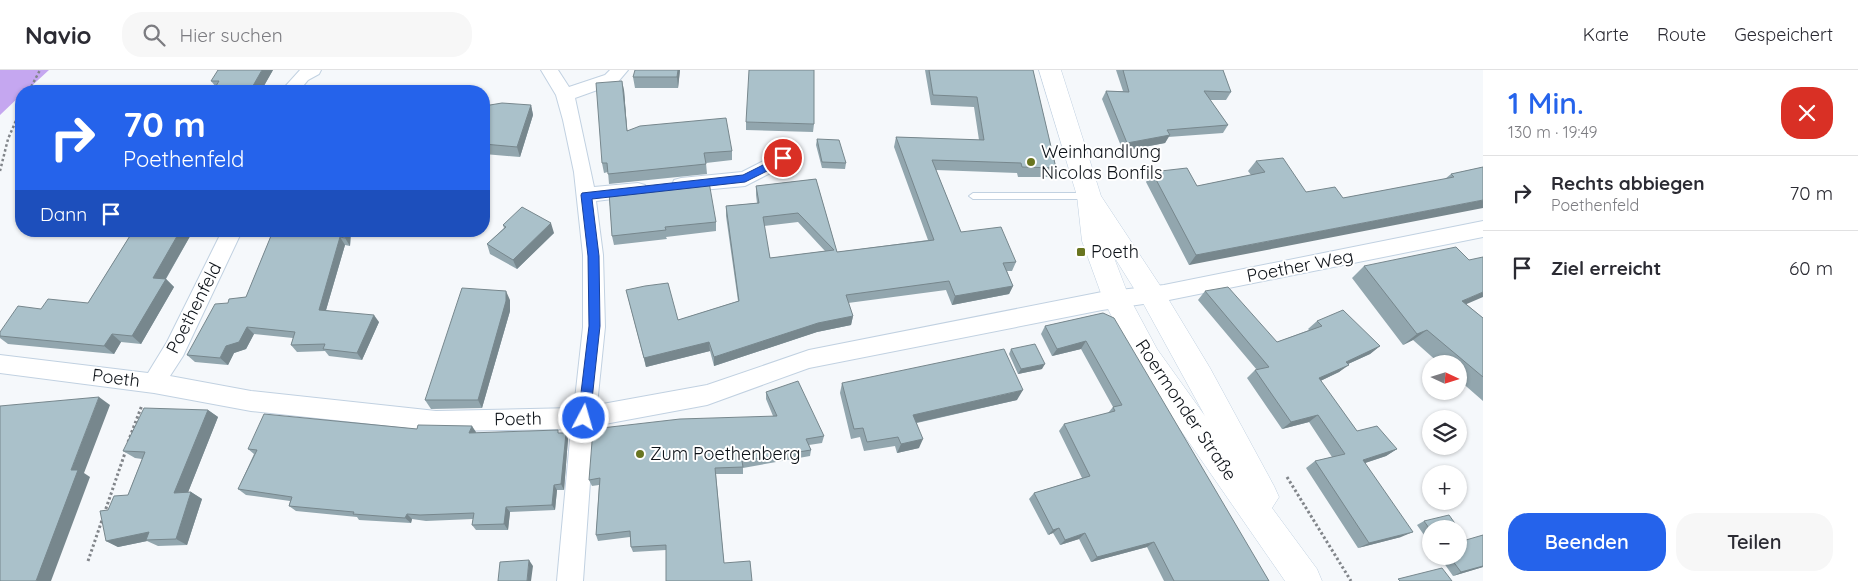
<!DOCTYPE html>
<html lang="de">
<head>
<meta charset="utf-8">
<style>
	body { margin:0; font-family:Quicksand,sans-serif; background:#f7f7f7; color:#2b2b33; height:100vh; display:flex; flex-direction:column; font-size:19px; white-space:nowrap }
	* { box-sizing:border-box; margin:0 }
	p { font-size:16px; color:#7c7c81 }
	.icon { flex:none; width:28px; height:28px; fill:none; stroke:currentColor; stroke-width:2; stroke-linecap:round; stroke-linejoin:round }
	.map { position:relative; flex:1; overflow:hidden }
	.sheet { display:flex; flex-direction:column; background:#fff; width:375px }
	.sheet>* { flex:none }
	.guide { position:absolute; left:15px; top:15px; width:475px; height:152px; border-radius:20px; box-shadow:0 1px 4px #0004; background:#2563eb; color:#fff; overflow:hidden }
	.needle { width:32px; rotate:94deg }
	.tools { position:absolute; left:1422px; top:285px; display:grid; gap:10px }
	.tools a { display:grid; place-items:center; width:45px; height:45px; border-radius:50%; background:#fff; box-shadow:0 1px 4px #0004; font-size:25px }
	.pin { position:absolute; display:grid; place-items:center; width:42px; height:42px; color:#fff; margin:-21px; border:2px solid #fff; border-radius:50%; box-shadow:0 1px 5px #0007 }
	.me { position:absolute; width:55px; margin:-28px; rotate:6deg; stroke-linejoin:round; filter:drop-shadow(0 0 4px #0008) }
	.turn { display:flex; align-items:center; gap:18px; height:105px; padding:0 25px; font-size:22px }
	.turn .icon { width:65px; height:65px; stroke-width:2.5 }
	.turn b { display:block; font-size:35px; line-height:42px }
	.then { display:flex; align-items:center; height:48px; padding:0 25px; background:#0003; gap:10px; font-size:19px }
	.round { display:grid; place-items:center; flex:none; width:52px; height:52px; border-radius:20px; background:#f7f7f7 }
	.overview { display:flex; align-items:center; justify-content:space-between; height:85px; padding:0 25px }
	h1 { font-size:30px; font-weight:600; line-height:38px; color:#2563eb }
	.button { display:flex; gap:10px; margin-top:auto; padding:10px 25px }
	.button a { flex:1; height:58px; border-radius:20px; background:#2563eb; color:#fff; font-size:20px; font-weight:600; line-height:58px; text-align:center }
	.button a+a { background:#f7f7f7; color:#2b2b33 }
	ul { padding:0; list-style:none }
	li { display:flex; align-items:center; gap:15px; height:75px; padding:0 25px; border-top:1px solid #e1e1e2 }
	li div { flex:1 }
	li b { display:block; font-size:19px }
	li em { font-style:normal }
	header { display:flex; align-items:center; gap:30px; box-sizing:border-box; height:70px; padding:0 25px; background:#fff; border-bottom:1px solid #e1e1e2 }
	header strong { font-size:24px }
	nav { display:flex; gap:28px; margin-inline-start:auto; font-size:18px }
	.search { width:350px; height:45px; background:#f7f7f7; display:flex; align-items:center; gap:12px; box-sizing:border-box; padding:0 18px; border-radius:20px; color:#7c7c81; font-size:19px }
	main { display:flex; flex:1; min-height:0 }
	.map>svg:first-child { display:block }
</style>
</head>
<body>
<header>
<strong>Navio</strong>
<div class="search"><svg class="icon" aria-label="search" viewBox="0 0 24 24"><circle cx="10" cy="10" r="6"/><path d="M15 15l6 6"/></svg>Hier suchen</div>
<nav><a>Karte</a><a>Route</a><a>Gespeichert</a></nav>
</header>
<main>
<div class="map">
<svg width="1483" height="511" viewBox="0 0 1483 511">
	<rect width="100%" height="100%" fill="#f5f8fb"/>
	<path fill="#c5a7f0" d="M 0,0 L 49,0 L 26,21 L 21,21 L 21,25 L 0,45 Z"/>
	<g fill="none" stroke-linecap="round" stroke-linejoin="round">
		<g stroke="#c1d1e1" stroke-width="2">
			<path id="lane" d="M 973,123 L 1089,123 L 1093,126 L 1089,129 L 973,129 L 969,126 Z"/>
		</g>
		<g stroke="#c1d1e1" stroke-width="2">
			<path id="street" d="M 300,0 L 321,0 L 319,4 L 308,10 L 299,21 L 281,21 Z
				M 541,0 L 558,0 L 569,17 L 605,5 L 610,0 L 628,0 L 617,13 L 575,28 L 594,117 L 638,113 L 645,115 L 647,120 L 645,125 L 596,131 L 603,185 L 605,257 L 597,335 L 707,315 L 809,280 L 1102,222 L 1164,215 L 1483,151 L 1483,167 L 1164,231 L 1102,240 L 809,298 L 707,335 L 594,356 L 583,511 L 557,511 L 571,359 L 436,361 L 251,341 L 154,323 L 0,303 L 0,285 L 148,303 L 167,272 L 222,161 L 242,161 L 183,286 L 170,306 L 251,321 L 436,341 L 574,338 L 583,257 L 583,185 L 574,102 L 563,50 L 556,25 Z
				M 783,81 L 790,83 L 792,88 L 790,93 L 745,116 L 681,122 L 674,120 L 672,115 L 674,110 L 681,108 L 742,102 Z"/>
		</g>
		<g stroke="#c1d1e1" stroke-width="1">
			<path id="secondary" d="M 1039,0 L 1061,0 L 1101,126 L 1161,217 L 1210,298 L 1274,416 L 1279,427 L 1272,438 L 1317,499 L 1322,511 L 1285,511 L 1137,297 L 1103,229 L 1082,171 L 1077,126 ZM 1113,185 L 1143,233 L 1205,346 L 1157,279 L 1129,227 Z"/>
		</g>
		<path stroke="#81858a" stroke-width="2.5" stroke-dasharray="2.5 2.5" stroke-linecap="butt" d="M 29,21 L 40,0
			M 0,101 L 8,69 L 21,39"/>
		<path stroke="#81858a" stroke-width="3" stroke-dasharray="2.5 2.5" stroke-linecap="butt" d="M 128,372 L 142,335
			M 1287,407 L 1351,511
			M 88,491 L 126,380"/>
		<use href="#lane" fill="#fff" fill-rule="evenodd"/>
		<use href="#street" fill="#fff" fill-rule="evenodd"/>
		<use href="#secondary" fill="#fff" fill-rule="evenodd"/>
	</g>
	<path fill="#92a6ae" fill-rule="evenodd" d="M 273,0 L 261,21 L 213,21 L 216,17 L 211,11 Z
		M 680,0 L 678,18 L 635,18 L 633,7 Z
		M 925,0 L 1033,0 L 1056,98 L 1051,107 L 1018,107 L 1017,103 L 936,100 L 961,162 L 1016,192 L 1012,201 L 1007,201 L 1013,216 L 1009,224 L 952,235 L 946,220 L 848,233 L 853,246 L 851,255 L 817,262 L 714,296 L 710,281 L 646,297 L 626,220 L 678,250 L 738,231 L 726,146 L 726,136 L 757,133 L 756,125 L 756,116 L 816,109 L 837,182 L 928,170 L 894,77 L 896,67 L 979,70 L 974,37 L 931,35 ZM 798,152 L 825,181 L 770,188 L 764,156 Z
		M 1116,0 L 1223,0 L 1231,22 L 1226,30 L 1210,30 L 1228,55 L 1223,63 L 1168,67 L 1165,73 L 1123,81 L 1102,29 L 1106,21 L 1123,21 Z
		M 624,20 L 627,60 L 732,81 L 732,90 L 706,93 L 707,104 L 609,114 L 608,102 L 604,103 L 602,93 Z
		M 531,35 L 533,45 L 520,87 L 484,84 L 484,36 Z
		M 746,52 L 814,54 L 813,62 L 746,60 Z
		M 817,69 L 846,93 L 845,99 L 822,98 L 816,75 Z
		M 1256,91 L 1306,122 L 1343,128 L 1445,109 L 1451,104 L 1483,97 L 1189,195 L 1146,112 L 1152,102 L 1197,116 L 1251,105 L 1248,101 Z
		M 609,122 L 716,152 L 716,161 L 666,167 L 667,169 L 614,175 L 612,166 Z
		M 503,155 L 554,163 L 517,199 L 490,184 L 487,174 L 504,158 Z
		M 133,161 L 193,161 L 166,209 L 174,217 L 141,274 L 121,272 L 114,284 L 8,274 L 0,268 L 0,262 L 41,239 L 88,233 Z
		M 273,161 L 351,161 L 350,176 L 345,175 L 326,240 L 379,252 L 362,290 L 329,286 L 325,281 L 297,282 L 291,275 L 293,268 L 254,264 L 246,279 L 234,283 L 228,295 L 195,292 L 187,285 L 228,233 L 246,227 Z
		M 1469,190 L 1466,234 L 1483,248 L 1483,331 L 1459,310 L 1459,294 L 1440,294 L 1413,270 L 1403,275 L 1352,208 L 1364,196 Z
		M 1205,221 L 1277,272 L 1309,260 L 1308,259 L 1317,251 L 1380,276 L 1370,284 L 1348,294 L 1339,302 L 1320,311 L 1357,361 L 1397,379 L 1386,386 L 1365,393 L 1401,467 L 1358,478 L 1306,398 L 1315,391 L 1332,387 L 1309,352 L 1282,359 L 1247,308 L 1255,300 L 1257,300 L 1198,230 Z
		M 510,230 L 510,241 L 482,338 L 431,339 L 425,330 Z
		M 1103,243 L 1269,511 L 1164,511 L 1147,477 L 1091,492 L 1079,469 L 1060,475 L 1053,463 L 1048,465 L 1029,429 L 1034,423 L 1082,408 L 1059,361 L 1064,354 L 1108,343 L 1113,337 L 1081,279 L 1052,286 L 1041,264 L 1045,256 Z
		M 1011,279 L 1042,299 L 1018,304 L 1009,284 Z
		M 842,313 L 1017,330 L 917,353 L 919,378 L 897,383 L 895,376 L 864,381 L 860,367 L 851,369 L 840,323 Z
		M 766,322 L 824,366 L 822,373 L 809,375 L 811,380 L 810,386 L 743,398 L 743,404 L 716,404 L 724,493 L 752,511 L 666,480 L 633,482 L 631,477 L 630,467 L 598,471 L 596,465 L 599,415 L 592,416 L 589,410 L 773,346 L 766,329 Z
		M 208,340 L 218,347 L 188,422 L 191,422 L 202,429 L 187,475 L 158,476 L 147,471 L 118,477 L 106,471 L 108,440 L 128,425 L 142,389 L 135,388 L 123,381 Z
		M 417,359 L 476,362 L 475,363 L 566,363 L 568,369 L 564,420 L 557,420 L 555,440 L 510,442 L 508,460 L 476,460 L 472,455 L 473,449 L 426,451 L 412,449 L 411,453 L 359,450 L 357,447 L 296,441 L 289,436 L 290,431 L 246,425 L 238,419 L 254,384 L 248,379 Z
		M 1424,451 L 1431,459 L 1431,475 L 1417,455 Z
		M 1439,486 L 1459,486 L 1483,497 L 1453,506 Z"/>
	<path fill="#77878d" d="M 262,0 L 273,0 L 261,21 L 250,21 Z
		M 678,0 L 680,0 L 678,18 L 677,7 Z
		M 622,11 L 624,20 L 628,70 L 627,61 Z
		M 531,35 L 533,45 L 520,87 L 517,77 Z
		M 1170,65 L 1165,73 L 1123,81 L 1127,73 Z
		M 1483,130 L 1483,138 L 1189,195 L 1196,185 Z
		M 551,153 L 554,163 L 517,199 L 513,190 Z
		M 180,161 L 193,161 L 165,210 L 166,209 L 174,217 L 141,274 L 132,266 L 153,208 Z
		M 346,161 L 351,161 L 350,176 L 345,168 Z
		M 340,167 L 345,175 L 324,247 L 319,240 Z
		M 1013,216 L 1009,224 L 952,235 L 955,226 Z
		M 506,221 L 510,230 L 510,241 L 482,338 L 478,330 Z
		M 1483,222 L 1483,227 L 1448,242 L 1462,231 Z
		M 374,245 L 379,252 L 362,290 L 357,283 Z
		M 853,246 L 851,255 L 817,262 L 714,296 L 714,287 L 818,253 Z
		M 247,257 L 254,264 L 246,279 L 234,283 L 228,295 L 220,288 L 226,276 Z
		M 1427,260 L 1413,270 L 1403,275 L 1417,264 Z
		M 112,264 L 121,272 L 114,284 L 104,276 Z
		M 1086,271 L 1081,279 L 1052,286 L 1057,279 Z
		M 709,272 L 710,281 L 646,297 L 644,288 Z
		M 1380,276 L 1370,284 L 1337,299 L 1346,292 Z
		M 1045,294 L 1042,299 L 1018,304 L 1021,299 Z
		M 1349,295 L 1339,302 L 1310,316 L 1319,308 Z
		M 1023,320 L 1017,330 L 910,354 L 913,345 Z
		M 99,327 L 110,335 L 84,403 L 90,407 L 51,511 L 36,511 L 71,400 Z
		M 208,340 L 218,347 L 185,430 L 174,423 Z
		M 1318,345 L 1309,352 L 1282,359 L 1291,352 Z
		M 472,356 L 476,362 L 473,370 L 469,363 Z
		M 566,363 L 568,369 L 564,420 L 561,414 Z
		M 923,369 L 919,378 L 897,383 L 901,374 Z
		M 1397,379 L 1386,386 L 1353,397 L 1363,390 Z
		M 554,415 L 557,420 L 555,440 L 552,435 Z
		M 191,422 L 202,429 L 187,475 L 176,469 Z
		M 506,437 L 510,442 L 508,460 L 504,454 Z
		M 407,444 L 412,449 L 411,453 L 405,448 Z
		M 1059,458 L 1053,463 L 1048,465 L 1053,460 Z
		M 149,462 L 146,470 L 147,471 L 118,477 L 106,471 Z
		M 1413,462 L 1401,467 L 1358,478 L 1369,473 Z
		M 1085,463 L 1079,469 L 1060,475 L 1065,470 Z
		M 1154,472 L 1147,477 L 1091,492 L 1097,487 Z
		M 529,490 L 533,496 L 531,511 L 527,511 Z
		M 1483,496 L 1483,497 L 1453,506 L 1461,502 Z"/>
	<path fill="#aac1ca" stroke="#77878d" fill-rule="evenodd" d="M 218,0 L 262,0 L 250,21 L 213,21 L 219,11 L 211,11 Z
		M 635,0 L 678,0 L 677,7 L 633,7 Z
		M 749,0 L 814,0 L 814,54 L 746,52 Z
		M 929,0 L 1033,0 L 1056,98 L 1022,97 L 1021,93 L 932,90 L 961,162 L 1001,157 L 1016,192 L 1003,193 L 1013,216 L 955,226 L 949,211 L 846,225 L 853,246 L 818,253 L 714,287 L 709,272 L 644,288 L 626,220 L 645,216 L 668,213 L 678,250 L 739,231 L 726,136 L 759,133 L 756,116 L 816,109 L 837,182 L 934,170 L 896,67 L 984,70 L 977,27 L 933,25 ZM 798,143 L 834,180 L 770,188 L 763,147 Z
		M 1123,0 L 1223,0 L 1231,22 L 1204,21 L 1228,55 L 1167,60 L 1170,65 L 1127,73 L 1106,21 L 1129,22 Z
		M 622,11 L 627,61 L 640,56 L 726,48 L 732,81 L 704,83 L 706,94 L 608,104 L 607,93 L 602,93 L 596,13 Z
		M 354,18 L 354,21 L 336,21 Z
		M 502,33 L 531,35 L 517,77 L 484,74 L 484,36 Z
		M 817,69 L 839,70 L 846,93 L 822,92 Z
		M 1283,88 L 1306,122 L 1335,117 L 1343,128 L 1454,107 L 1451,104 L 1483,97 L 1483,130 L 1196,185 L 1152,102 L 1187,98 L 1197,116 L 1265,102 L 1256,91 Z
		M 709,112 L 716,152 L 665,157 L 666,160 L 612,166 L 609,122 Z
		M 522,137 L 551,153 L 513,190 L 487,174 L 506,157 L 503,155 Z
		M 133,161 L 180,161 L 153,208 L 166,209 L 132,266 L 112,264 L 104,276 L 0,266 L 0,262 L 18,236 L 41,239 L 48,229 L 88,233 Z
		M 273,161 L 346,161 L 345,168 L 340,167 L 319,240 L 374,245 L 357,283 L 323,279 L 325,274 L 291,275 L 295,262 L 247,257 L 239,272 L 226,276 L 220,288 L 187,285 L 215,234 L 228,233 L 229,229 L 246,227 Z
		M 1456,177 L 1469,190 L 1483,187 L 1483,222 L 1462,231 L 1483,248 L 1483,307 L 1427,260 L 1417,264 L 1364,196 Z
		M 1228,217 L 1277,272 L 1322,256 L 1317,251 L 1343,240 L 1380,276 L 1346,292 L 1349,295 L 1319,308 L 1357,361 L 1377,356 L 1397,379 L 1363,390 L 1413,462 L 1369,473 L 1315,391 L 1345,384 L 1318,345 L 1291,352 L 1255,300 L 1269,297 L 1205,221 Z
		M 462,218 L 506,221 L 506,231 L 478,330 L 425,330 Z
		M 1103,243 L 1114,248 L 1269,511 L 1174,511 L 1154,472 L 1097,487 L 1085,463 L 1065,470 L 1059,458 L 1053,460 L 1034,423 L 1090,406 L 1064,354 L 1115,341 L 1113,337 L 1122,335 L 1086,271 L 1057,279 L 1045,256 Z
		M 1035,274 L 1045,294 L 1021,299 L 1011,279 Z
		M 1004,279 L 1023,320 L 913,345 L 923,369 L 901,374 L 898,367 L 867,372 L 863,358 L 854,359 L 842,313 Z
		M 798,311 L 824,366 L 806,369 L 811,380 L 742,391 L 743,397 L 715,398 L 724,493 L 750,491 L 752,511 L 666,511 L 666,475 L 631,477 L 630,461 L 596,465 L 600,408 L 589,410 L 593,359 L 680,349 L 777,346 L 766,322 Z
		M 99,327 L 71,400 L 78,400 L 36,511 L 0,511 L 0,336 Z
		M 144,338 L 208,340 L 174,423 L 191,422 L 176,469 L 146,470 L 149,462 L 106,471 L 100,441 L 108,440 L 114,426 L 128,425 L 145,382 L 123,381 Z
		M 264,344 L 417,359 L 418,355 L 472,356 L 469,363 L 558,360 L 558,363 L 566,363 L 561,414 L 554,415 L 552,435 L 506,437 L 504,454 L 472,455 L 474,443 L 420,445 L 407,444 L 405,448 L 353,444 L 354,442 L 289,436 L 292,427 L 238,419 L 257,380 L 248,379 Z
		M 1449,445 L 1459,459 L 1431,459 L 1431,461 L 1424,451 Z
		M 1459,459 L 1466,470 L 1483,465 L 1483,496 L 1461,502 L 1449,486 L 1459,486 Z
		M 529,490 L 527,511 L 498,511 L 500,492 Z
		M 1442,498 L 1452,511 L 1400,511 L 1398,509 Z"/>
	<path fill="#2563eb" stroke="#184099" d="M 783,85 L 787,86 L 787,91 L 745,112 L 592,129 L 599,186 L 600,256 L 590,348 L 589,352 L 584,353 L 580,352 L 578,348 L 589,256 L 588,186 L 581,125 L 582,123 L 743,105 Z"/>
	<g fill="#697520" stroke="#fff" stroke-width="2">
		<circle cx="1031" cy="92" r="5"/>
		<rect x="1076" y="177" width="10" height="10" rx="2.5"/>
		<circle cx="640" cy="384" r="5"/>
	</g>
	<g text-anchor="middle" stroke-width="4" stroke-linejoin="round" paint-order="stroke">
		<g font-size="18" fill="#0d1218" stroke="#fff" text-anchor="start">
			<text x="1041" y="88">Weinhandlung<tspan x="1041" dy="21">Nicolas Bonfils</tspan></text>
			<text x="1091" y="188">Poeth</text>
			<text x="650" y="390">Zum Poethenberg</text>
		</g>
		<g font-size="18" fill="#0d1218" stroke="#fff">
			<text transform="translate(1300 196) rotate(-11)" y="6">Poether Weg</text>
			<text transform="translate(194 238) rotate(-63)" y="6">Poethenfeld</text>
			<text transform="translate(116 308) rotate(7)" y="6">Poeth</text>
			<text transform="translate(1186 340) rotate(56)" y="6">Roermonder Straße</text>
			<text transform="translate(518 349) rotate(-1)" y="6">Poeth</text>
		</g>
	</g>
</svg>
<div class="tools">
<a><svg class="needle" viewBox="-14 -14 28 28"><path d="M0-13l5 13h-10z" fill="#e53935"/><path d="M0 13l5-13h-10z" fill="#7c7c81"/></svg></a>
<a><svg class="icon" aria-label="layers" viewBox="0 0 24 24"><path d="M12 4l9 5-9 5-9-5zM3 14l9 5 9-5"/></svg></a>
<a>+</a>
<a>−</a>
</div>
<div class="pin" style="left:783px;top:88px;background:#d93025"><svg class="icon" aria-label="arrive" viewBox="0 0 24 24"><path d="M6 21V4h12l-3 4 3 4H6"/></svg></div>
<svg class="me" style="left:584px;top:348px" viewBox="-20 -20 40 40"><circle r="17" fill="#2563eb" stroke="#fff" stroke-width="3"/><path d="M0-11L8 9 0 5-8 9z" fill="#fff"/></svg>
<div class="guide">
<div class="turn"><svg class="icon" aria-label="right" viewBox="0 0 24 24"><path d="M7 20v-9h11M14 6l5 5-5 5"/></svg><div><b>70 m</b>Poethenfeld</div></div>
<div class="then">Dann<svg class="icon" aria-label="arrive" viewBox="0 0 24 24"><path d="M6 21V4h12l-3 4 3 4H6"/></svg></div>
</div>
</div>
<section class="sheet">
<div class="overview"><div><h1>1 Min.</h1><p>130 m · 19:49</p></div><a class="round" style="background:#d93025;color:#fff"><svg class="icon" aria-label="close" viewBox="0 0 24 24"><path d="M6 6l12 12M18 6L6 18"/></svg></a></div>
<ul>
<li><svg class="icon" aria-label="right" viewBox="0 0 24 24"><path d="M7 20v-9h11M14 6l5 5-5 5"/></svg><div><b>Rechts abbiegen</b><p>Poethenfeld</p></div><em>70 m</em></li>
<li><svg class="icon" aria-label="arrive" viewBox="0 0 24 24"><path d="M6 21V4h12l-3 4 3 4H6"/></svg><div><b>Ziel erreicht</b></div><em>60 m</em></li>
</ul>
<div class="button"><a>Beenden</a><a>Teilen</a></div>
</section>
</main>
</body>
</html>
